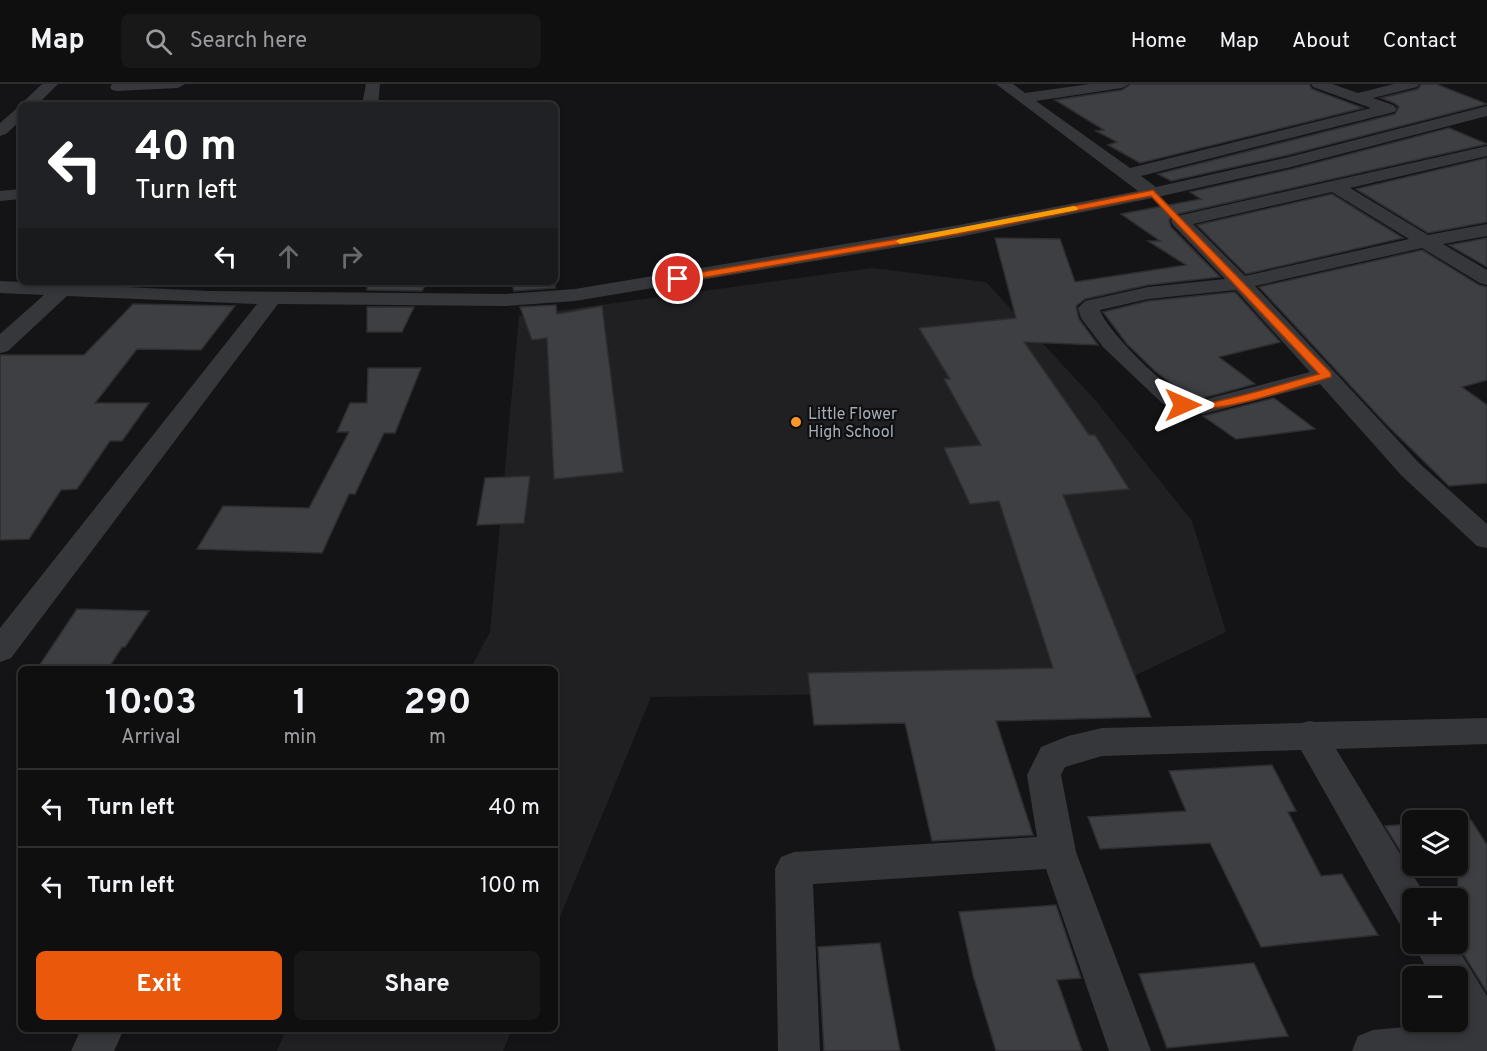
<!DOCTYPE html>
<html lang="en">
<head>
<meta charset="utf-8">
<style>
	body { margin:0; font-family:Overpass,sans-serif; background:#181819; color:#f1f3f6; height:100vh; display:flex; flex-direction:column; font-size:22px; white-space:nowrap }
	* { box-sizing:border-box; margin:0 }
	p { font-size:20px; color:#9b9c9f }
	.icon { flex:none; width:33px; height:33px; fill:none; stroke:currentColor; stroke-width:2; stroke-linecap:round; stroke-linejoin:round }
	.map { position:relative; flex:1; overflow:hidden }
	.sheet { position:absolute; left:18px; top:582px; width:540px; height:366px; display:flex; flex-direction:column; background:#0f0f10; border-radius:9px; box-shadow:0 3px 9px #0003,0 0 0 2px #2f2f30 }
	.sheet>* { flex:none }
	.guide { position:absolute; left:18px; top:18px; width:540px; height:183px; border-radius:9px; box-shadow:0 3px 9px #0003,0 0 0 2px #2f2f30; background:#202124; color:#fff; overflow:hidden }
	.tools { position:absolute; left:1402px; top:726px; display:grid; gap:12px }
	.tools a { display:grid; place-items:center; width:66px; height:66px; border-radius:9px; background:#0f0f10; box-shadow:0 3px 9px #0003,0 0 0 2px #2f2f30; font-size:30px }
	.pin { position:absolute; display:grid; place-items:center; width:51px; height:51px; color:#fff; margin:-26px; border:3px solid #fff; border-radius:50%; box-shadow:0 2px 6px #0007 }
	.me { position:absolute; width:66px; margin:-33px; rotate:90deg; stroke-linejoin:round; filter:drop-shadow(0 0 4px #0008) }
	.turn { display:flex; align-items:center; gap:21px; height:126px; padding:0 18px; font-size:27px }
	.turn .icon { width:78px; height:78px; stroke-width:2.5 }
	.turn b { display:block; font-size:42px; line-height:51px }
	.lanes { display:flex; align-items:center; height:57px; padding:0 18px; background:#0003; justify-content:center; gap:30px; direction:ltr }
	.lanes .off { opacity:.35 }
	.eta { display:flex; justify-content:space-evenly; align-items:center; height:102px; text-align:center }
	.eta b { font-size:36px; font-weight:700; line-height:42px }
	.button { display:flex; gap:12px; margin-top:auto; padding:12px 18px }
	.button a { flex:1; height:69px; border-radius:9px; background:#ea580c; color:#fff; font-size:24px; font-weight:700; line-height:69px; text-align:center }
	.button a+a { background:#181819; color:#f1f3f6 }
	ul { padding:0; list-style:none }
	li { display:flex; align-items:center; gap:18px; height:78px; padding:0 18px; border-top:2px solid #2f2f30 }
	li div { flex:1 }
	li b { display:block; font-size:22px }
	li em { font-style:normal }
	header { display:flex; align-items:center; gap:36px; box-sizing:border-box; height:84px; padding:0 30px; background:#0f0f10; border-bottom:2px solid #2f2f30 }
	header strong { font-size:28px }
	nav { display:flex; gap:33px; margin-inline-start:auto; font-size:21px }
	.search { width:420px; height:54px; background:#181819; display:flex; align-items:center; gap:15px; box-sizing:border-box; padding:0 21px; border-radius:9px; color:#9b9c9f; font-size:22px }
	.map>svg:first-child { display:block }
</style>
</head>
<body>
<header>
<strong>Map</strong>
<div class="search"><svg class="icon" aria-label="search" viewBox="0 0 24 24"><circle cx="10" cy="10" r="6"/><path d="M15 15l6 6"/></svg>Search here</div>
<nav><a>Home</a><a>Map</a><a>About</a><a>Contact</a></nav>
</header>
<div class="map">
<svg width="1487" height="967" viewBox="0 0 1487 967">
	<rect width="100%" height="100%" fill="#141416"/>
	<path fill="#202023" d="M 872,184 L 986,198 L 1096,317 L 1192,437 L 1226,548 L 1105,606 L 651,613 L 555,845 L 555,585 L 470,585 L 490,548 L 519,232 Z
		M 286,945 L 512,945 L 503,967 L 277,967 Z"/>
	<path fill="#3e3f43" stroke="#2e2e32" stroke-width="1.5" d="M 1131,0 L 1309,0 L 1312,5 L 1363,24 L 1140,79 L 1108,61 L 1117,58 L 1096,47 L 1104,46 L 1055,16 L 1122,6 Z
		M 1421,0 L 1436,0 L 1487,20 L 1288,71 L 1171,97 L 1158,90 L 1395,30 L 1399,23 L 1394,19 L 1381,14 L 1418,5 Z
		M 1449,44 L 1487,60 L 1173,131 L 1169,136 L 1171,143 L 1220,193 L 1148,201 L 1085,215 L 1076,222 L 1079,235 L 1098,261 L 1024,258 L 1089,351 L 1095,351 L 1129,405 L 1063,411 L 1151,633 L 996,637 L 1033,751 L 932,757 L 905,639 L 814,641 L 808,589 L 1053,584 L 999,417 L 970,420 L 944,364 L 981,361 L 944,295 L 950,295 L 919,244 L 1016,234 L 995,154 L 1060,155 L 1075,198 L 1186,181 L 1148,157 L 1160,157 L 1121,130 L 1201,115 L 1190,108 L 1292,85 Z
		M 1487,74 L 1487,138 L 1428,149 L 1356,105 Z
		M 1332,110 L 1403,154 L 1246,190 L 1197,141 Z
		M 1487,154 L 1487,183 L 1449,161 Z
		M 1422,166 L 1479,201 L 1487,203 L 1487,296 L 1462,303 L 1487,321 L 1487,399 L 1449,402 L 1387,341 L 1259,203 Z
		M 367,198 L 427,198 L 422,207 L 367,206 Z
		M 511,198 L 555,198 L 555,204 L 514,207 Z
		M 1235,208 L 1280,258 L 1219,273 L 1255,300 L 1203,314 L 1191,312 L 1181,307 L 1155,287 L 1127,260 L 1103,228 L 1148,217 Z
		M 133,220 L 235,222 L 201,266 L 137,265 L 95,319 L 149,319 L 122,357 L 110,357 L 77,405 L 61,406 L 29,455 L 0,456 L 0,271 L 84,271 Z
		M 556,221 L 557,230 L 602,222 L 623,388 L 554,395 L 547,254 L 532,256 L 520,223 Z
		M 367,223 L 414,223 L 402,248 L 367,248 Z
		M 368,284 L 421,284 L 395,349 L 384,349 L 355,410 L 349,410 L 322,469 L 197,465 L 223,422 L 309,424 L 349,348 L 337,348 L 350,319 L 367,319 Z
		M 1274,314 L 1315,345 L 1236,355 L 1203,332 Z
		M 530,392 L 524,439 L 477,441 L 485,394 Z
		M 77,525 L 149,527 L 125,563 L 122,563 L 108,585 L 37,585 Z
		M 1272,681 L 1296,727 L 1288,728 L 1321,792 L 1342,790 L 1378,851 L 1261,863 L 1210,759 L 1100,765 L 1088,733 L 1186,727 L 1169,687 Z
		M 1471,736 L 1487,761 L 1487,908 L 1457,860 L 1458,788 L 1415,791 L 1385,742 L 1413,740 L 1413,782 L 1458,782 L 1458,737 Z
		M 1056,821 L 1081,894 L 1057,896 L 1082,967 L 996,967 L 973,891 L 959,828 Z
		M 880,859 L 900,967 L 824,967 L 818,863 Z
		M 1254,879 L 1288,952 L 1167,964 L 1139,890 Z"/>
	<g fill="none" stroke-linecap="round" stroke-linejoin="round">
		<path fill="#35373b" fill-rule="evenodd" d="M 42,0 L 58,0 L 37,21 L 21,22 L 23,18 Z
			M 112,0 L 185,0 L 178,4 L 117,7 L 112,6 L 110,3 Z
			M 366,0 L 380,0 L 378,21 L 362,21 Z
			M 996,0 L 1013,0 L 1025,9 L 1090,0 L 1129,0 L 1122,4 L 1036,17 L 1130,84 L 1371,24 L 1313,3 L 1311,0 L 1332,0 L 1358,9 L 1394,0 L 1419,0 L 1417,3 L 1373,14 L 1393,21 L 1397,25 L 1394,28 L 1141,92 L 1156,103 L 1289,73 L 1487,22 L 1487,32 L 1291,83 L 1153,114 L 959,153 L 575,217 L 506,222 L 278,220 L 11,574 L 0,578 L 0,544 L 257,220 L 67,212 L 8,267 L 0,269 L 0,250 L 44,211 L 0,209 L 0,197 L 210,207 L 506,210 L 575,205 L 959,141 L 1138,107 Z
			M 21,23 L 21,36 L 6,50 L 0,52 L 0,39 L 16,25 Z
			M 1487,62 L 1487,72 L 1350,104 L 1428,151 L 1487,140 L 1487,152 L 1443,160 L 1487,186 L 1487,201 L 1480,199 L 1422,164 L 1255,202 L 1419,379 L 1487,440 L 1487,464 L 1477,462 L 1401,391 L 1320,300 L 1203,330 L 1175,326 L 1162,319 L 1103,263 L 1081,234 L 1078,224 L 1085,217 L 1148,203 L 1225,195 L 1173,141 L 1171,137 L 1173,133 ZM 1332,108 L 1409,155 L 1245,192 L 1193,140 ZM 1236,206 L 1310,288 L 1203,316 C 1198,315 1193,316 1189,314 C 1168,308 1106,246 1100,226 L 1148,215 Z
			M 21,105 L 21,115 L 0,117 L 0,107 Z
			M 1487,634 L 1487,660 L 1336,665 L 1427,814 L 1413,814 L 1413,844 L 1399,839 L 1301,666 L 1102,672 L 1065,683 L 1061,691 L 1076,768 L 1151,967 L 1109,967 L 1046,785 L 813,800 L 820,967 L 778,967 L 775,785 L 781,773 L 794,768 L 1037,753 L 1027,691 L 1041,663 L 1068,652 L 1102,644 L 1302,639 L 1309,637 L 1315,638 Z
			M 1413,860 L 1455,860 L 1487,912 L 1487,967 L 1352,967 L 1358,952 L 1373,946 L 1458,938 L 1458,892 L 1431,892 Z
			M 81,945 L 124,945 L 114,967 L 71,967 Z"/>
	</g>
	<path fill="#ea580c" stroke="#983908" stroke-width="1.5" d="M 1153,106 L 1331,289 L 1331,293 C 1292,304 1217,332 1179,324 L 1178,321 C 1185,315 1203,320 1214,318 C 1249,311 1285,299 1319,290 L 1151,112 L 958,150 L 678,198 L 674,195 L 678,192 L 958,145 Z"/>
	<path fill="#f59e0b" d="M 1074,122 L 1078,124 L 1077,126 L 900,160 L 896,157 L 900,155 Z"/>
	<circle fill="#fb9727" stroke="#0f0f11" stroke-width="2" cx="796" cy="338" r="6"/>
	<g text-anchor="middle" stroke-width="4.5" stroke-linejoin="round" paint-order="stroke">
		<g font-size="16" fill="#a5adb7" stroke="#0f0f11" text-anchor="start">
			<text x="808" y="335">Little Flower<tspan x="808" dy="18">High School</tspan></text>
		</g>
	</g>
</svg>
<div class="tools">
<a><svg class="icon" aria-label="layers" viewBox="0 0 24 24"><path d="M12 4l9 5-9 5-9-5zM3 14l9 5 9-5"/></svg></a>
<a>+</a>
<a>−</a>
</div>
<div class="pin" style="left:678px;top:195px;background:#d93025"><svg class="icon" aria-label="arrive" viewBox="0 0 24 24"><path d="M6 21V4h12l-3 4 3 4H6"/></svg></div>
<svg class="me" style="left:1183px;top:321px" viewBox="-20 -20 40 40"><path d="M0-17L14 15 0 8-14 15z" fill="#ea580c" stroke="#fff" stroke-width="4"/></svg>
<div class="guide">
<div class="turn"><svg class="icon" aria-label="left" viewBox="0 0 24 24"><path d="M17 20v-9H6M10 6l-5 5 5 5"/></svg><div><b>40 m</b>Turn left</div></div>
<div class="lanes"><svg class="icon" aria-label="left" viewBox="0 0 24 24"><path d="M17 20v-9H6M10 6l-5 5 5 5"/></svg><svg class="icon off" aria-label="ahead" viewBox="0 0 24 24"><path d="M12 20V5M6 11l6-6 6 6"/></svg><svg class="icon off" aria-label="right" viewBox="0 0 24 24"><path d="M7 20v-9h11M14 6l5 5-5 5"/></svg></div>
</div>
<section class="sheet">
<div class="eta">
<div><b>10:03</b><p>Arrival</p></div>
<div><b>1</b><p>min</p></div>
<div><b>290</b><p>m</p></div>
</div>
<ul>
<li><svg class="icon" aria-label="left" viewBox="0 0 24 24"><path d="M17 20v-9H6M10 6l-5 5 5 5"/></svg><div><b>Turn left</b></div><em>40 m</em></li>
<li><svg class="icon" aria-label="left" viewBox="0 0 24 24"><path d="M17 20v-9H6M10 6l-5 5 5 5"/></svg><div><b>Turn left</b></div><em>100 m</em></li>
</ul>
<div class="button"><a>Exit</a><a>Share</a></div>
</section>
</div>
</body>
</html>
